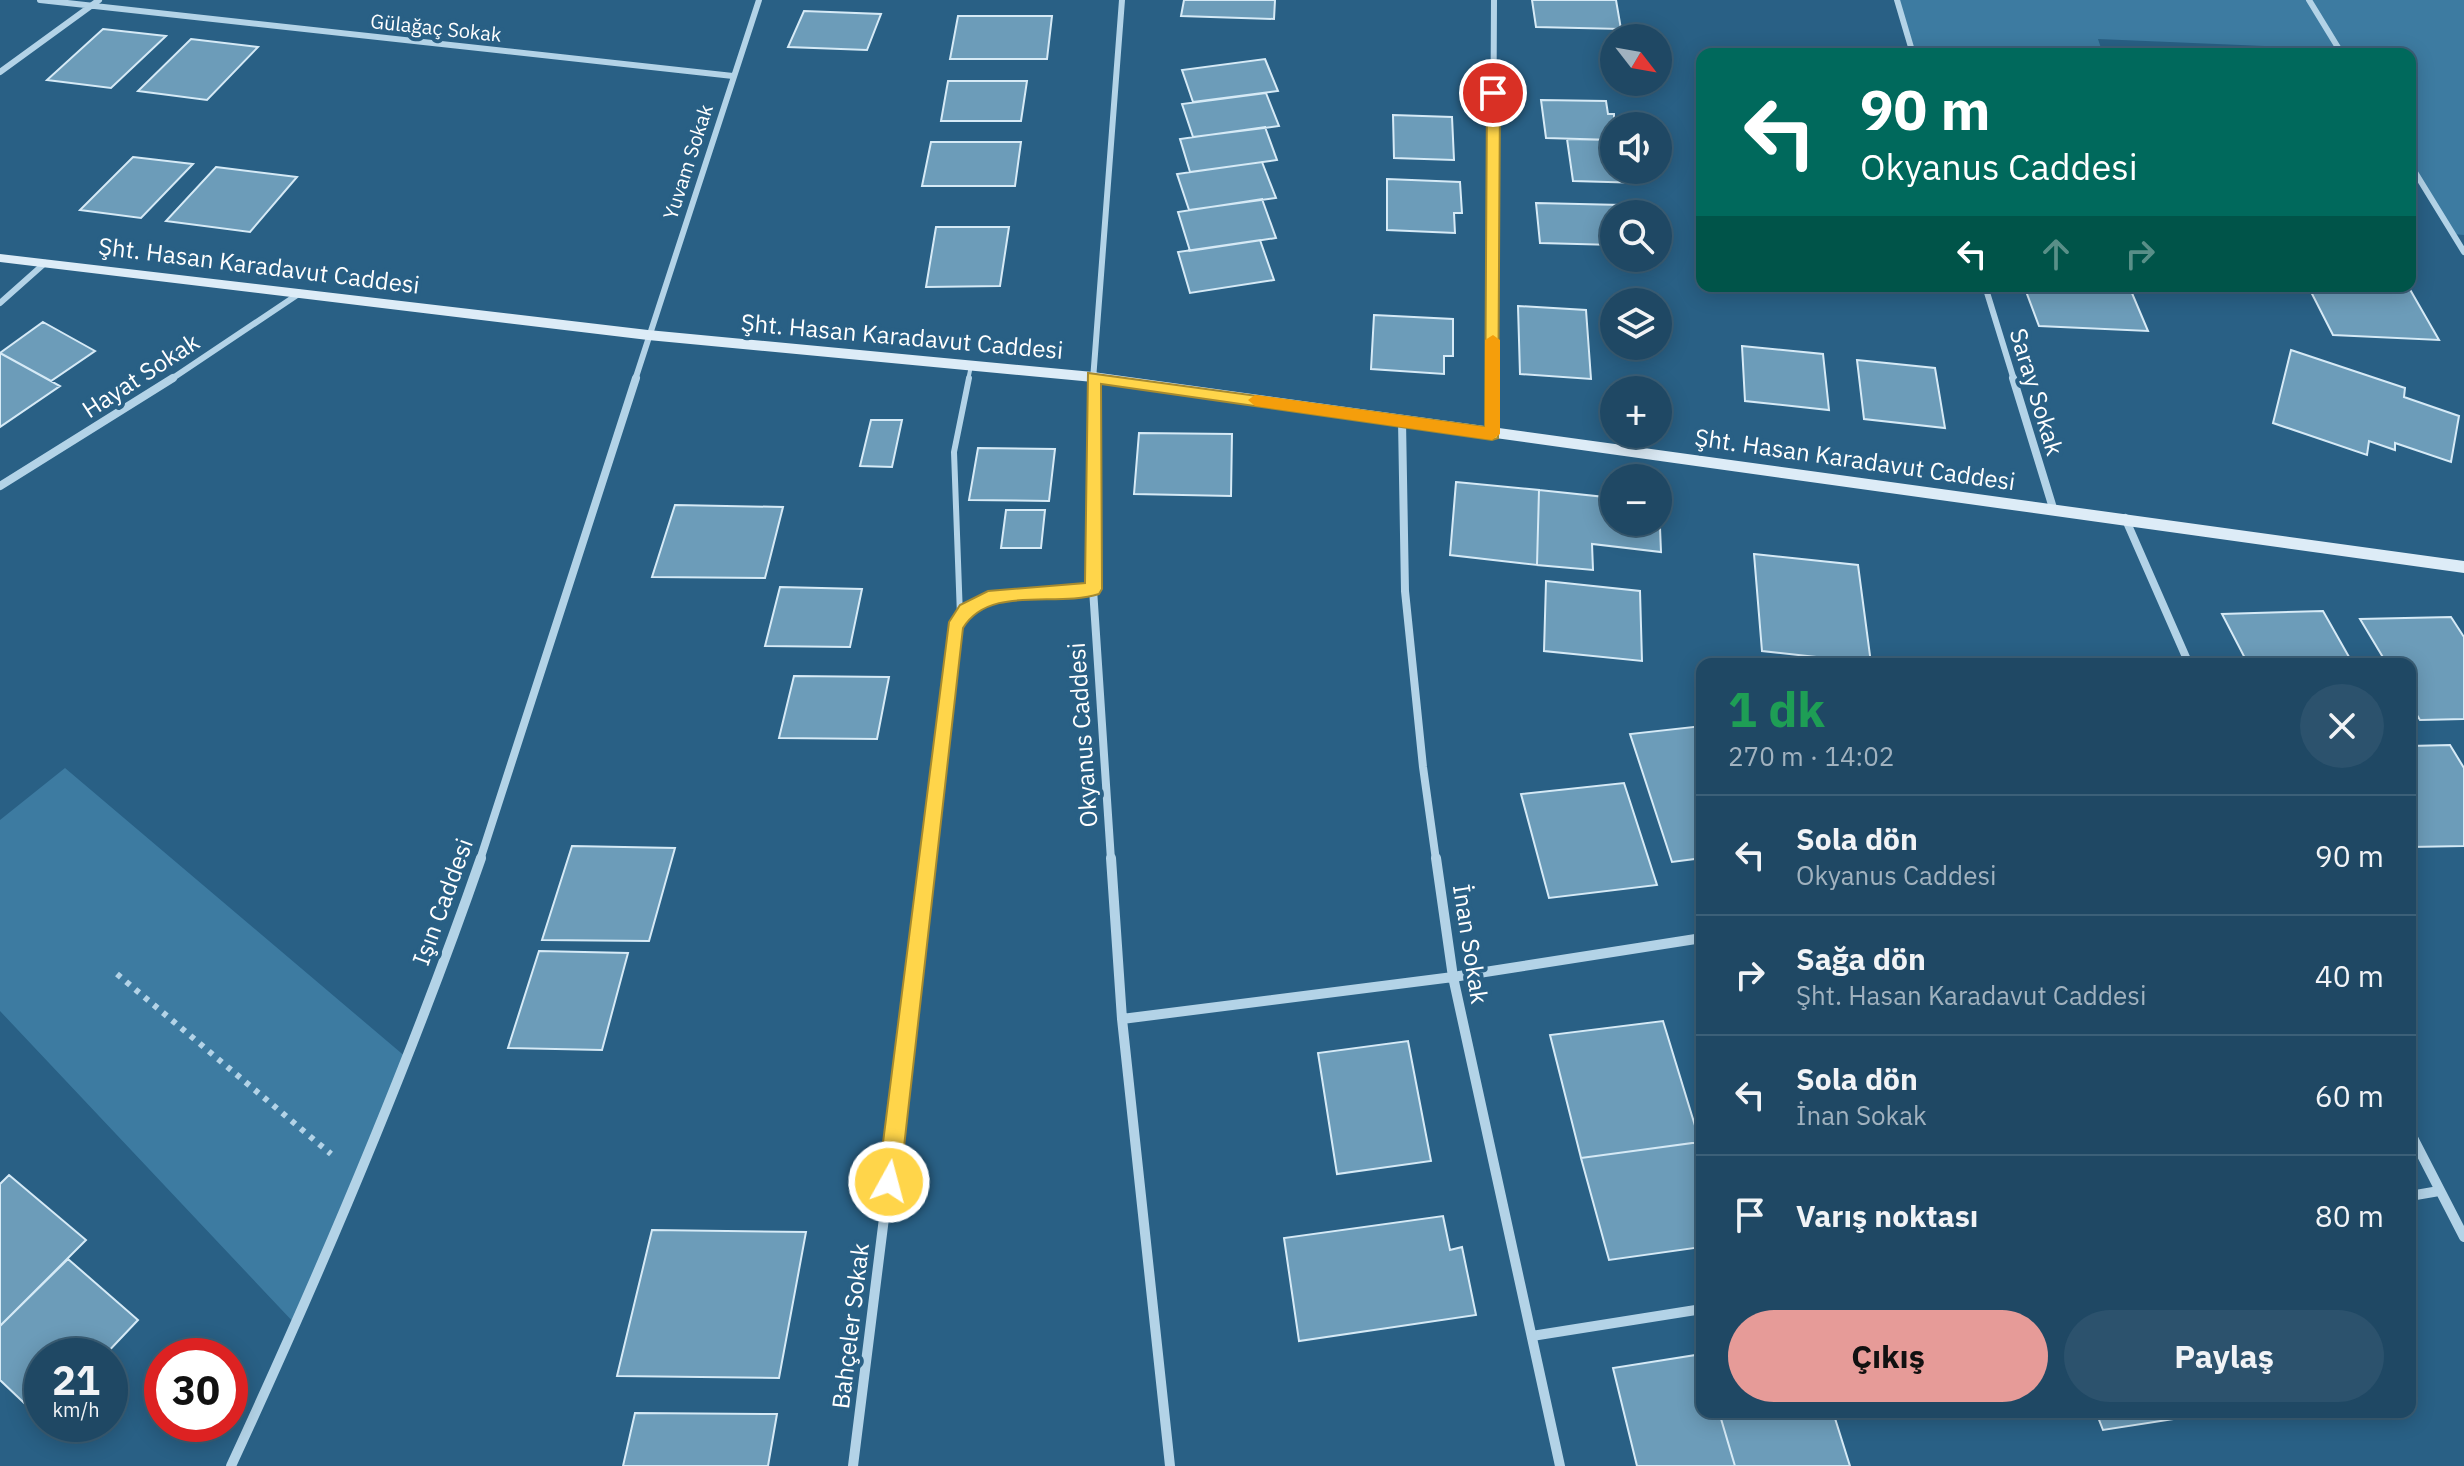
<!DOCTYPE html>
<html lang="tr">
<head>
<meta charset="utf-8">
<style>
	body { margin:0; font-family:"IBM Plex Sans",sans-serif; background:#2c526d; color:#f1f3f6; height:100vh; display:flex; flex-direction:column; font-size:30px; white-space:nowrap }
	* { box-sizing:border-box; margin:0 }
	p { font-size:26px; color:#a1b2bf }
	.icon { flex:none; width:44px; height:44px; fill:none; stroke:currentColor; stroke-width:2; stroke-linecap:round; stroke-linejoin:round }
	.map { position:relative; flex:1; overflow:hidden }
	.side { position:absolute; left:1696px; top:658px; width:720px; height:760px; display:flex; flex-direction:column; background:#1f4864; border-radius:16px; box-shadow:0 4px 20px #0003,0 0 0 2px #3c6078 }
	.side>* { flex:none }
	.top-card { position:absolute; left:1696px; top:48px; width:720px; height:244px; border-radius:16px; box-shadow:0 4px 20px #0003,0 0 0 2px #3c6078; background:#00695c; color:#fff; overflow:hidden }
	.needle { width:52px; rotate:121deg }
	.fabs { position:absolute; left:1600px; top:24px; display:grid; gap:16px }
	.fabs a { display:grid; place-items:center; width:72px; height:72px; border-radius:50%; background:#1f4864; box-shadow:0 4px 20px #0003,0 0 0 2px #3c6078; font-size:40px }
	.speed { position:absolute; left:24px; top:1338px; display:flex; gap:16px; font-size:40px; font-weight:700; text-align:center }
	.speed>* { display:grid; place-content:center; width:104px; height:104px; border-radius:50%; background:#1f4864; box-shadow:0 4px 20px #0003,0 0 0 2px #3c6078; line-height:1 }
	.speed small { font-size:20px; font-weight:400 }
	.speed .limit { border:12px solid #d22; background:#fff; color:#111 }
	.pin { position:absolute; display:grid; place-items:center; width:68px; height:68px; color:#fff; margin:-34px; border:4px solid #fff; border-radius:50%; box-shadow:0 2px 8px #0007 }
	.me { position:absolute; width:88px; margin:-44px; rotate:7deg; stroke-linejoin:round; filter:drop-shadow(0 0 6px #0008) }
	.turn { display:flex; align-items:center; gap:28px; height:168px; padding:0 32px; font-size:36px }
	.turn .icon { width:104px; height:104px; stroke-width:2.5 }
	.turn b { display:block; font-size:56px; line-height:68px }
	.lanes { display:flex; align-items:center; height:76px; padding:0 32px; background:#0003; justify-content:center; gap:40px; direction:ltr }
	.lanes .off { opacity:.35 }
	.round { display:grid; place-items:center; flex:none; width:84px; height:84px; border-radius:42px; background:#2c526d }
	.head { display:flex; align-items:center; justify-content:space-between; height:136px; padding:0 32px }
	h1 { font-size:48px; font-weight:700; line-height:60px; color:#1e9e55 }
	.cta { display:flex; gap:16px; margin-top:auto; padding:16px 32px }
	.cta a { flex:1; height:92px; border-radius:48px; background:#e69b98; color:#111; font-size:32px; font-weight:700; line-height:92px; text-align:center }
	.cta a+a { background:#2c526d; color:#f1f3f6 }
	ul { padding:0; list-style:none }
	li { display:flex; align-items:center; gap:24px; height:120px; padding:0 32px; border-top:2px solid #3c6078 }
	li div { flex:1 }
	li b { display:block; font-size:30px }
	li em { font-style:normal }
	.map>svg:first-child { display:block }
</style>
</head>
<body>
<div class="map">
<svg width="2464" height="1466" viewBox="0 0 2464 1466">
	<rect width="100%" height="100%" fill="#296085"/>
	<path fill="#3d7ba1" d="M 1897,0 L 2464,0 L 2464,235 L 2453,234 L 2410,164 L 2410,54 L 2342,54 L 2339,49 L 2098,39 L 2103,54 L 1913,54 Z
		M 65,768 L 407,1058 L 297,1326 L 0,1011 L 0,820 Z"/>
	<path fill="#6c9cb9" stroke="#d6eaf6" stroke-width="2" d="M 1184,0 L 1275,0 L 1274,19 L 1181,16 Z
		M 1532,0 L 1616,0 L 1621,29 L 1536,27 Z
		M 804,11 L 881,14 L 867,50 L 788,47 Z
		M 958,16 L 1052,16 L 1047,59 L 950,59 Z
		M 103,29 L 166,36 L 111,88 L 47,80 Z
		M 191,39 L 258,47 L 207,100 L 138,91 Z
		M 1265,59 L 1278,91 L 1193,102 L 1182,70 Z
		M 948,81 L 1027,81 L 1021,121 L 941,121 Z
		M 1266,93 L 1279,126 L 1193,137 L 1182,104 Z
		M 1541,100 L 1606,101 L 1608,114 L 1614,114 L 1614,140 L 1546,138 Z
		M 1393,115 L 1452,117 L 1454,160 L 1394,158 Z
		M 1265,127 L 1277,160 L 1190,172 L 1180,139 Z
		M 1567,139 L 1614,140 L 1614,170 L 1639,170 L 1642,183 L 1573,181 Z
		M 931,142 L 1021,142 L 1015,186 L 922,186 Z
		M 133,157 L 193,164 L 141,218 L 80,210 Z
		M 1262,162 L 1276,198 L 1189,210 L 1177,174 Z
		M 216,167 L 297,177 L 250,232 L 166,221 Z
		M 1387,179 L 1460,182 L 1462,213 L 1454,213 L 1455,233 L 1387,230 Z
		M 1262,199 L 1276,238 L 1190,251 L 1178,212 Z
		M 1536,203 L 1622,205 L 1624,214 L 1614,214 L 1614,245 L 1540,243 Z
		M 936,227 L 1009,227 L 1000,286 L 926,287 Z
		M 1260,240 L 1274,280 L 1190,293 L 1178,252 Z
		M 2024,286 L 2129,286 L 2148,331 L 2039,326 Z
		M 2308,286 L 2408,286 L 2439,340 L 2333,335 Z
		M 1518,306 L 1586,310 L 1591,379 L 1520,374 Z
		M 1374,315 L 1453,319 L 1453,356 L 1444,356 L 1444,374 L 1371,369 Z
		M 43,322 L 95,351 L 51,381 L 0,353 Z
		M 1742,346 L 1823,354 L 1829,410 L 1745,401 Z
		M 2291,350 L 2405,388 L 2404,397 L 2459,416 L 2451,462 L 2395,443 L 2395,450 L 2369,441 L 2367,455 L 2273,423 Z
		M 0,353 L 60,386 L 0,427 Z
		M 1857,360 L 1935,368 L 1945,428 L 1864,419 Z
		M 871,420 L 902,420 L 892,467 L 860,466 Z
		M 1139,433 L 1232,434 L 1231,496 L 1134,494 Z
		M 978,448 L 1055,449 L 1049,501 L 969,500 Z
		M 1456,482 L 1539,490 L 1537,565 L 1450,555 Z
		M 1539,490 L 1614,498 L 1614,522 L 1658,522 L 1659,503 L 1661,552 L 1592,544 L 1593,570 L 1537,565 Z
		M 675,505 L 783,507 L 765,578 L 652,577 Z
		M 1006,510 L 1045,510 L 1041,548 L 1001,548 Z
		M 1754,554 L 1858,565 L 1871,663 L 1762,651 Z
		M 1546,581 L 1640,591 L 1642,661 L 1544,651 Z
		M 780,587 L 862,589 L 850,647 L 765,646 Z
		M 2323,611 L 2353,664 L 2248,664 L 2222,614 Z
		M 2451,617 L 2464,637 L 2464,719 L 2420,720 L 2410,704 L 2410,664 L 2387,664 L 2360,619 Z
		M 794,676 L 889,677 L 877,739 L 779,738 Z
		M 1702,726 L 1702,858 L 1672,862 L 1630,734 Z
		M 2450,745 L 2464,768 L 2464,846 L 2410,847 L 2410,746 Z
		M 1624,783 L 1657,885 L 1549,898 L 1521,794 Z
		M 572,846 L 675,848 L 649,941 L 542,940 Z
		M 539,951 L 628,953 L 602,1050 L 508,1048 Z
		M 1663,1021 L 1700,1142 L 1581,1158 L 1550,1035 Z
		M 1408,1041 L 1431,1161 L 1337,1174 L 1318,1053 Z
		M 1700,1142 L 1702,1247 L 1609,1260 L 1581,1158 Z
		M 9,1175 L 86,1240 L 0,1326 L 0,1184 Z
		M 1443,1216 L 1450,1250 L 1462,1247 L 1476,1315 L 1299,1341 L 1284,1238 Z
		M 652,1230 L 806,1232 L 779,1378 L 617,1376 Z
		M 68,1259 L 138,1320 L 104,1356 L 42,1356 L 42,1420 L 0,1380 L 0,1326 Z
		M 1702,1354 L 1702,1412 L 1719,1412 L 1735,1466 L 1637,1466 L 1613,1368 Z
		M 1719,1412 L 1833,1412 L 1850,1466 L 1735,1466 Z
		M 2096,1412 L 2219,1412 L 2103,1430 Z
		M 635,1413 L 777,1414 L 768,1466 L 623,1466 Z"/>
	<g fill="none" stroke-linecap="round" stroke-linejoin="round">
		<path stroke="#b3d3e7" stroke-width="6" stroke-dasharray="5 7" stroke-linecap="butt" d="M 117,974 L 331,1154"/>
		<path stroke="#b3d3e7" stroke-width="4" d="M 968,380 L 971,366"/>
		<path stroke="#b3d3e7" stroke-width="6" d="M 960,616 L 954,452 L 969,378"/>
		<path stroke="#b3d3e7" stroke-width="6" d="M 40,0 L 733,76
			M 1897,0 L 1913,54
			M 2309,0 L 2342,54
			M 0,72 L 99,0
			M 2410,164 L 2464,252
			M 1985,286 L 2014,380
			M 0,303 L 45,263
			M 170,380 L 300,293
			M 635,380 L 759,0
			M 1093,380 L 1122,0
			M 1492,380 L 1494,0"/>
		<path stroke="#b3d3e7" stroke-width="8" d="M 1093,378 L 1093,589 L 1111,860
			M 2013,378 L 2053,508
			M 1402,421 L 1405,591 L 1423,767 L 1436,860
			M 1492,434 L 1492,378
			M 0,486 L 173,378
			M 2125,518 L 2189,664
			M 480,860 L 636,378
			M 929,860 L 955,627 L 966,609 L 988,597 L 1093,589"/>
		<path stroke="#b3d3e7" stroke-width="10" d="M 1111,858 L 1122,1019 L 1170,1466
			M 1436,858 L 1453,977 L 1560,1466
			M 1122,1019 L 1453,977 L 1702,938
			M 2410,1132 L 2464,1237
			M 2410,1196 L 2439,1191
			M 1532,1336 L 1702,1309
			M 231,1466 C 323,1267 409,1065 481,858
			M 853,1466 L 929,858"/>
		<path fill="#ddecf7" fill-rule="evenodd" d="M 0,254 L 648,330 L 1093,372 L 2464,561 L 2464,573 L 1093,382 L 648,340 L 0,262 Z"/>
	</g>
	<path fill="#ffd54a" stroke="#a68a30" stroke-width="2" d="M 1493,89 L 1500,93 L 1498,438 L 1492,440 L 1101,384 L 1102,589 L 1099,594 C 1056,608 990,584 963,628 L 900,1182 L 897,1190 L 889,1193 L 882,1190 L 878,1182 L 949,622 L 960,605 L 988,591 L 1085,583 L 1088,373 L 1485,427 L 1487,93 Z"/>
	<path fill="#f59e0b" d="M 1493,335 L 1500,340 L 1500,434 L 1492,440 L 1255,406 L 1248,400 L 1255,395 L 1485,427 L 1485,340 Z"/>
	<g text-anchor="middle" stroke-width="8" stroke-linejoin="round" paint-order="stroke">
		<g font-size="20" fill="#fff" stroke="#296085">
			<text transform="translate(436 28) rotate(6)" y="7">Gülağaç Sokak</text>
			<text transform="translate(688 162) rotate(-72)" y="7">Yuvam Sokak</text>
		</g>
		<g font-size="24" fill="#fff" stroke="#296085">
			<text transform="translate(259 266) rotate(7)" y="8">Şht. Hasan Karadavut Caddesi</text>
			<text transform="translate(902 337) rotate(5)" y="8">Şht. Hasan Karadavut Caddesi</text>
			<text transform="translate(141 376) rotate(-33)" y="8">Hayat Sokak</text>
			<text transform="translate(2036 392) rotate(73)" y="8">Saray Sokak</text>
			<text transform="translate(1855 460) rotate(8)" y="8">Şht. Hasan Karadavut Caddesi</text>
			<text transform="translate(1083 735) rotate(-94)" y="8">Okyanus Caddesi</text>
			<text transform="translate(443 902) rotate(-70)" y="8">Işın Caddesi</text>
			<text transform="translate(1470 944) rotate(81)" y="8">İnan Sokak</text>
			<text transform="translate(851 1326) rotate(-83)" y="8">Bahçeler Sokak</text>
		</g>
	</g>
</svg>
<div class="fabs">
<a><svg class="needle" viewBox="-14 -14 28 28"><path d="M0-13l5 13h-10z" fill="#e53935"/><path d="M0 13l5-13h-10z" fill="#a1b2bf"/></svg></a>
<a><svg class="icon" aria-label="sound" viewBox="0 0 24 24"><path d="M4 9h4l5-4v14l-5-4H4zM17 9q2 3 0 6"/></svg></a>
<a><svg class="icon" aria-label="search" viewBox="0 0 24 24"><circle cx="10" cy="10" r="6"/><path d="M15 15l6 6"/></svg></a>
<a><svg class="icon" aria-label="layers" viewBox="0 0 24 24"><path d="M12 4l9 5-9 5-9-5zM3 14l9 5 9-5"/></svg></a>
<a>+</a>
<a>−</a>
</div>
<div class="speed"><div>21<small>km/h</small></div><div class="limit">30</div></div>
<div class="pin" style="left:1493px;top:93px;background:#d93025"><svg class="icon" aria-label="arrive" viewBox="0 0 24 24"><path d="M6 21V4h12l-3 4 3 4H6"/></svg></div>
<svg class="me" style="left:889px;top:1182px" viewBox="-20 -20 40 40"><circle r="17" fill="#ffd54a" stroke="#fff" stroke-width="3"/><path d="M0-11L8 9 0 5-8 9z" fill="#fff"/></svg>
<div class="top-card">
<div class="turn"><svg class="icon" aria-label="left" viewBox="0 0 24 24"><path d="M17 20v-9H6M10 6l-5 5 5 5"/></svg><div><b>90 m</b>Okyanus Caddesi</div></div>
<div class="lanes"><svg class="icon" aria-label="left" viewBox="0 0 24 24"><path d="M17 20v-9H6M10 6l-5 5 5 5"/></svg><svg class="icon off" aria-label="ahead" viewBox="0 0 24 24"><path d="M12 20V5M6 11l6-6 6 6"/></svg><svg class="icon off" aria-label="right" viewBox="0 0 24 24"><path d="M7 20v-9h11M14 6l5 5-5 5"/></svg></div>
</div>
<section class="side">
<div class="head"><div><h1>1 dk</h1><p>270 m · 14:02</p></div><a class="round"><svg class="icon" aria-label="close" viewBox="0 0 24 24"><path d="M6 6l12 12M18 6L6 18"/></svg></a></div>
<ul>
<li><svg class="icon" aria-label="left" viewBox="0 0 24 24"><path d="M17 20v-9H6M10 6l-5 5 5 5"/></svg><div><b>Sola dön</b><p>Okyanus Caddesi</p></div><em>90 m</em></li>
<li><svg class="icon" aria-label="right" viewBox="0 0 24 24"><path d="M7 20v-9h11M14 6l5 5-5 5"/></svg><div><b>Sağa dön</b><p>Şht. Hasan Karadavut Caddesi</p></div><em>40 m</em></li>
<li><svg class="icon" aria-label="left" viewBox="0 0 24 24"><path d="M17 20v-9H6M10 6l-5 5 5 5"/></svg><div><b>Sola dön</b><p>İnan Sokak</p></div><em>60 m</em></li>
<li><svg class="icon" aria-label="arrive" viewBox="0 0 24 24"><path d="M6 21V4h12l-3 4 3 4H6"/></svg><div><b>Varış noktası</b></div><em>80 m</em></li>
</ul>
<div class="cta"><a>Çıkış</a><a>Paylaş</a></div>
</section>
</div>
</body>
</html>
